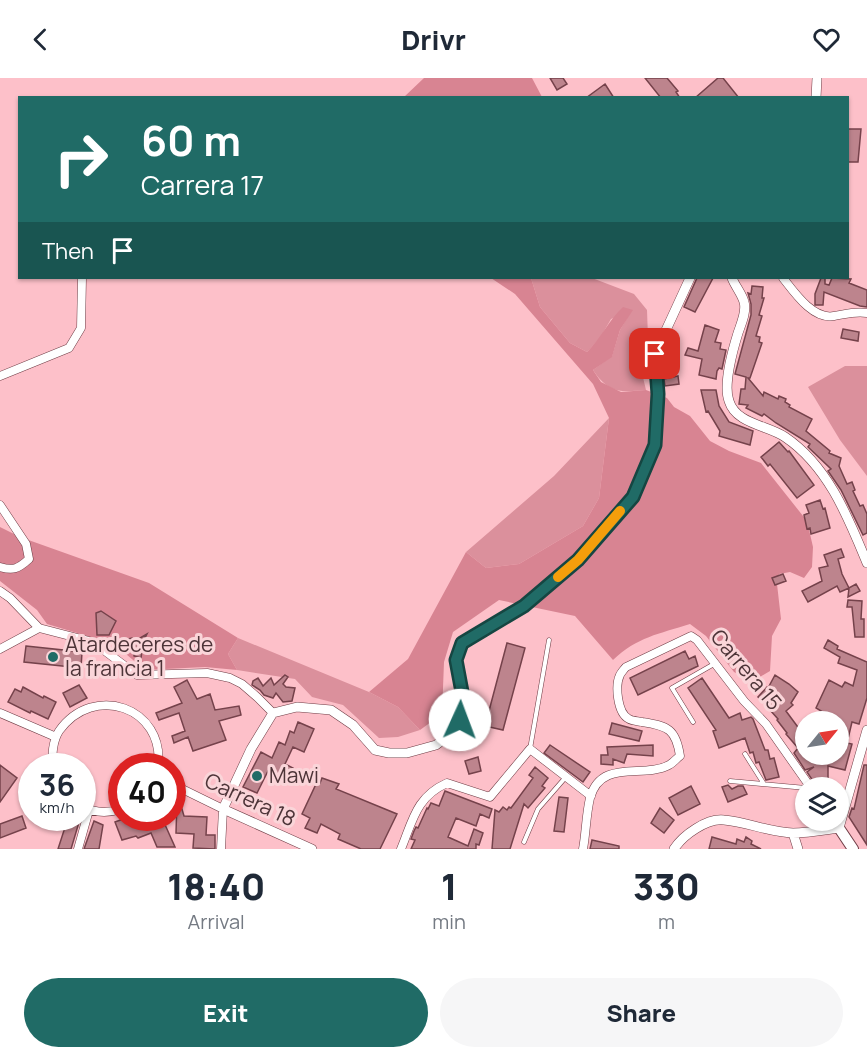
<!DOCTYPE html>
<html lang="en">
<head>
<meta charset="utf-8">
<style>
	body { margin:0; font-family:Manrope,sans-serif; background:#f6f6f7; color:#1f2937; height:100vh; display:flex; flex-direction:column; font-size:22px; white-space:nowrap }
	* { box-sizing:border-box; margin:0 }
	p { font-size:20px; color:#747a83 }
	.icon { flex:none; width:33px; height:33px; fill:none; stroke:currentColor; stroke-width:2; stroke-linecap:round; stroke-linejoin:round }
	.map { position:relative; height:771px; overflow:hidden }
	.drawer { display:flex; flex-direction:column; background:#fff; flex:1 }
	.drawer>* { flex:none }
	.banner { position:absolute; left:18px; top:18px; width:831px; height:183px; border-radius:0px; box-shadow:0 2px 4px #0004; background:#206b66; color:#fff; overflow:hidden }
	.needle { width:39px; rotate:60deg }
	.buttons { position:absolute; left:795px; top:633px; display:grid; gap:12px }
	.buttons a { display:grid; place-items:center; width:54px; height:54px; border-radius:50%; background:#fff; box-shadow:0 2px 4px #0004; font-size:30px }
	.speed { position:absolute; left:18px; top:675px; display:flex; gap:12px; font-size:30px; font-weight:700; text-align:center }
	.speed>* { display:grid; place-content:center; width:78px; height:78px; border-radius:50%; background:#fff; box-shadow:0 2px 4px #0004; line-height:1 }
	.speed small { font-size:15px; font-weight:400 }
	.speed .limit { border:9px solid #d22; background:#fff; color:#111 }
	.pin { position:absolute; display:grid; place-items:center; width:51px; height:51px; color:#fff; margin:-26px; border-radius:12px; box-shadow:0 3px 9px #0006 }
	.me { position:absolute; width:66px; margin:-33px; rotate:2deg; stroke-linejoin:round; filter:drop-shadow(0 0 4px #0008) }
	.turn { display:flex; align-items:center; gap:21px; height:126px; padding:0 24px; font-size:27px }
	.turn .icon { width:78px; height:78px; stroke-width:2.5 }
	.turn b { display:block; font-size:42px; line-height:51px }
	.then { display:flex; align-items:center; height:57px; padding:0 24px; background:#0003; gap:12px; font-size:22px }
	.eta { display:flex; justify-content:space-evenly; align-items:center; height:102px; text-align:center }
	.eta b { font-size:36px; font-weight:800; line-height:42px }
	.button { display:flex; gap:12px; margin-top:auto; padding:12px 24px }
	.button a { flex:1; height:69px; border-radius:36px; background:#206b66; color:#fff; font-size:24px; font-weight:800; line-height:69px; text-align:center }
	.button a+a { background:#f6f6f7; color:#1f2937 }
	header { display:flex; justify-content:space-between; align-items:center; height:78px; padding:0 24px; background:#fff; font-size:27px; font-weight:800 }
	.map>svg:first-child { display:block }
</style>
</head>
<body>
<header><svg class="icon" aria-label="back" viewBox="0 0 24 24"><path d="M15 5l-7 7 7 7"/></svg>Drivr<svg class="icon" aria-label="heart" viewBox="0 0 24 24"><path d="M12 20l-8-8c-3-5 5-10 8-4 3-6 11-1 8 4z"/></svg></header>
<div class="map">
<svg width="867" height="771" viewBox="0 0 867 771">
	<rect width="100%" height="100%" fill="#fdc0c9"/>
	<path fill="#db909c" d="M 531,200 L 592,200 L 634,216 L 647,232 L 648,260 L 641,291 L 646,312 C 621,314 609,316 593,292 L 612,278 L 620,252 L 632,232 L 611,241 L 600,260 L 587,274 L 570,265 L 540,229 Z
		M 845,288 L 867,288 L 867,398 L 840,362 L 808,309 Z
		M 609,340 L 599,420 L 583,448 L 519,486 L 486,490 L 466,474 L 554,398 Z
		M 238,560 L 369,614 L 398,629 L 420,652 L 398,659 L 379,660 L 343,627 L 312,619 L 295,601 L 237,592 L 228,576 Z"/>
	<path fill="#d88492" d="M 424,0 L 532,0 L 542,19 L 404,19 Z
		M 491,200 L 531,200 L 540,229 L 570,265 L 587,274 C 601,260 609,242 623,229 L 633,232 L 620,252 L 612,279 L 593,292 L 601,304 L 621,314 L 646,312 L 667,320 L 674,329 L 690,338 L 710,363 L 729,373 L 761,385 L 807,443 L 813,469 L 812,489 L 804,500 L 790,494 L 779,496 L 777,506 L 781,541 L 772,558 L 770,593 L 753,603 L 734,594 L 706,558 L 690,546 C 659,556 637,559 613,582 L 575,538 L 499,522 L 453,554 L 444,584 L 442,636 L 420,652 L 398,629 L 369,614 L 408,581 L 466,474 L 486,490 L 519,486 L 583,448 L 599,420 L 609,340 L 593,306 L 515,216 Z
		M 0,449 L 20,459 L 149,505 L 238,560 L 228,576 L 237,592 L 205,589 L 145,592 L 114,566 L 47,546 L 37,532 L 0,503 Z"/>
	<path fill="#bd848d" stroke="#75424b" stroke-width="1.5" d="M 550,0 L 563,0 L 567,6 L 557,12 Z
		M 645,0 L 667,0 L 678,13 L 676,14 L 680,20 L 661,20 Z
		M 718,0 L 723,0 L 739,20 L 695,20 Z
		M 605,6 L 614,20 L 586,20 Z
		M 848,51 L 861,51 L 858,84 L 848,84 Z
		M 697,200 L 713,200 L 695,234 L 684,229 Z
		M 821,200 L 825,200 L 825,206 L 829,207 L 832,200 L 851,201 L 849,205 L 867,212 L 867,229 L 860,228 L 824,214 L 823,227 L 815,227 L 815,216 Z
		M 752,208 L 763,209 L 762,220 L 764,220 L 759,237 L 762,238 L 756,258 L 760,259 L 759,264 L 762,265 L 750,300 L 748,300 L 763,318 L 764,314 L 778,321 L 779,318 L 786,321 L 785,324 L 790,327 L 789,329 L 812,341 L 806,353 L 830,373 L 829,375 L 841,380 L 839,388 L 847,406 L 852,404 L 855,412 L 853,413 L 860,428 L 863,427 L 867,436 L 867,455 L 863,457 L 841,412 L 828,393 L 831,391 L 808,369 L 810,366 L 776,345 L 764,336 L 762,338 L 746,330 L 748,327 L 739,326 L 741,311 L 745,311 L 746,299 L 735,296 L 751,237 L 751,226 L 748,215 L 751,216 Z
		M 705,247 L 719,252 L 715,264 L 721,265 L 720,271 L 726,272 L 722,291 L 719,290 L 717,293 L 716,301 L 699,297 L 702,281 L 685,277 L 688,270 L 698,273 Z
		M 843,251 L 859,254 L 858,263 L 841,260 Z
		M 678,298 L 679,306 L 665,308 L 664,301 Z
		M 701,312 L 716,312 L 719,328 L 729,344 L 753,353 L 750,367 L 719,358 L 720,353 L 708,333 L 706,334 Z
		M 779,364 L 788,374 L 789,373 L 814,407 L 797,420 L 770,386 L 768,388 L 761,379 Z
		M 820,422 L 823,431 L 825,430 L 830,450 L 811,456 L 810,450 L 807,451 L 804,437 L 809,435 L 806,427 Z
		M 841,471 L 844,479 L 838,481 L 842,496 L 849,510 L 856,506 L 860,513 L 848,519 L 849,510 L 840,514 L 837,508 L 808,524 L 802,513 L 822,503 L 819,490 L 828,488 L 824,477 Z
		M 783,496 L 786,503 L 775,507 L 772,500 Z
		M 848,522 L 862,523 L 861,541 L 864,541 L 864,559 L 855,559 L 852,529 L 847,529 Z
		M 101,533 L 116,543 L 109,557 L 97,557 L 96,535 Z
		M 147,556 L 142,566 L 158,572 L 142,573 L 141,580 L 134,578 L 134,574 L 125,573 L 123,562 L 132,560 L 135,563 Z
		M 828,562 L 838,568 L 837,571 L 867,584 L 867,620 L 859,646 L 852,644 L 847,665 L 852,666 L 845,692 L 828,688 L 828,703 L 813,703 L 807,694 L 814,689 L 805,692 L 794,675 L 798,670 L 786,656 L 787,655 L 777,642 L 778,641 L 770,632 L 771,631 L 758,619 L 767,609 L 768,610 L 775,597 L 789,606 L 798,614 L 791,625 L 793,627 L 786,633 L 806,660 L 806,676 L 838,676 L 838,644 L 832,644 L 833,640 L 816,630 L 829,602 L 842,609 L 845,604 L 853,608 L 857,592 L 838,585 L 840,579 L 824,570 Z
		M 507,565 L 525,570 L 503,652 L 485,648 Z
		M 26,568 L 82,574 L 81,590 L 24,584 Z
		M 685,573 L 689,581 L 695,578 L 698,588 L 638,617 L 630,600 Z
		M 285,597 L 288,599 L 283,606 L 286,609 L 295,610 L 292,623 L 283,624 L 276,615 L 273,620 L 264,617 L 260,612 L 252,607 L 253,603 L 258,600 L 263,608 L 271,600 L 274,607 Z
		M 702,600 L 729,640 L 740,635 L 742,642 L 751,639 L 753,641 L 765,672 L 768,672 L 770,681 L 774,680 L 779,699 L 766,702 L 759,684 L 756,685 L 753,674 L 750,675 L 745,660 L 719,670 L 713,653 L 716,652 L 688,610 Z
		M 187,602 L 197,621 L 210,616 L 215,632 L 239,628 L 241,637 L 219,643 L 226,662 L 193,673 L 188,659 L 174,665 L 172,658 L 185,653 L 179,635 L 159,642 L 156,635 L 182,625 L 174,609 Z
		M 79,607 L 87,620 L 70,629 L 63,615 Z
		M 23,609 L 43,620 L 44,618 L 56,624 L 48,641 L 31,633 L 30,635 L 8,624 L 15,611 L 21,614 Z
		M 298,644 L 314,651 L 304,674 L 293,669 L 285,686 L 293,690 L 287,703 L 268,693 L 257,715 L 243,709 L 261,674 L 272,680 L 279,664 L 285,667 L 290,653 L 294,655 Z
		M 612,645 L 642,653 L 639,663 L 609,656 Z
		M 550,667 L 590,694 L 583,704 L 544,675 Z
		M 653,667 L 653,678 L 627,676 L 624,685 L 613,681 L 613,687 L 601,686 L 601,677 L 608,677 L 607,669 Z
		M 478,679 L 481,693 L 469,696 L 465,683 Z
		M 0,687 L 17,700 L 0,724 Z
		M 864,687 L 867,687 L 867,767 L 849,739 L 852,730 L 854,731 Z
		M 535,689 L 548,700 L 542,708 L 545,710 L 528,730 L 524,726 L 510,771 L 492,771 L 495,732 L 499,734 L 503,729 L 507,732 L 509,729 L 511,730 L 533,700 L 529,697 Z
		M 322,700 L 339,706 L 336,711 L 397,736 L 380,771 L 361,771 L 338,761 L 340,756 L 321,746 L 317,755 L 305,750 L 310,740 L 302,736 L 317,704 L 320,705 Z
		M 728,707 L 732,711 L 738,708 L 743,708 L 747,716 L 728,724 L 722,709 Z
		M 691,708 L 700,726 L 678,737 L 669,720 Z
		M 445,713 L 492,731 L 489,740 L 480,736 L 476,748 L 456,740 L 448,759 L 468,768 L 474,751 L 483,755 L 479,767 L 476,766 L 476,771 L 411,771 L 415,762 L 411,761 L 414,753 L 416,749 L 418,750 L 427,730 L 428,731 L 431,725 L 439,728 Z
		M 559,719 L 568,720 L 564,754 L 554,753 Z
		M 177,721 L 179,721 L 184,738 L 207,739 L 206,757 L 215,757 L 215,771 L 193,770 L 194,756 L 176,755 Z
		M 660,730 L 674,742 L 664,755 L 651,745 Z
		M 22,738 L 26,750 L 0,760 L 0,746 Z
		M 68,740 L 80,741 L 71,771 L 58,771 Z
		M 126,740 L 127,742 L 133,740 L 162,740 L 175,769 L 157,769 L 151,755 L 138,760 L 136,758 L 122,762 L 115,744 Z
		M 94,743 L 103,747 L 99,771 L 84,771 Z
		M 712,759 L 736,766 L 737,761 L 744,764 L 746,759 L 752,763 L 751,766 L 761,771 L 709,771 Z
		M 592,762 L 619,768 L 619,771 L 590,771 Z"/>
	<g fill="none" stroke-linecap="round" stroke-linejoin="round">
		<g stroke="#6f3c45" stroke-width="5">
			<path id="service" d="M 693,644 L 672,610 L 714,586
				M 530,671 L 549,562
				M 745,676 L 764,706
				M 730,703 L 806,710
				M 524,764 L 538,731 L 565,700"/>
		</g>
		<g stroke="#6f3c45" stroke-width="9">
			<path id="minor" d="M 783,200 C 794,214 813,242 834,238 C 846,236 855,233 867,235
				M 0,298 L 69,270 L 81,250 L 82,200
				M 0,427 L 26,466 L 29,481 C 18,491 13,493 0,489
				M 0,513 L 10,520 L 39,550 L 93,564 L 137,597 L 207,595 L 230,600 L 242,606 L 257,619 L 273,635
				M 0,571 L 39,550
				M 0,635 L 56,659
				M 54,688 C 51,677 53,663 59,653 C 94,604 165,630 158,688
				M 172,706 L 223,731 L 221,771
				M 82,728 C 94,735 109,735 122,731
				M 78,771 L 89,732
				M 401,771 C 413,742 416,719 447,705 L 490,719 L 530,671 L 591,718
				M 583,771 C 586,755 586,737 590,720 C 601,680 643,701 669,687 C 673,685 677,680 680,678 C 676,651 668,648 642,644 C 638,643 632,643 629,641 C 617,635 615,607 620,597 C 620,596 625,590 626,589 L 691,558 L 697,562 L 744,623 L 766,646 L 811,710"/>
		</g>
		<g stroke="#6f3c45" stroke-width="10">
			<path id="tertiary" d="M 816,20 L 817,0
				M 732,200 C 735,208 742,216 744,224 C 747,233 741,246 738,255 C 733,271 723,307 729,323 C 736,346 767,347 785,359 C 828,388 848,439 867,485
				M 793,755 L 798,771
				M 312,771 L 223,731 L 251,671 L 273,635 L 297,629 L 331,632 L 353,647 L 375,672 L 389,675 L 407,675 L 436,667 L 456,652 L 460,642 L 462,614 L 456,582 L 462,565 L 524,528 L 578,481 L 633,419 L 655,367 L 659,316 L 655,276 L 690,200
				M 674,771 C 683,757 707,740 724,742 C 747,744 769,754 793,755 C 808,755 824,752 839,750 L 867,652"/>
		</g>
		<g stroke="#6f3c45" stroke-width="12">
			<path id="secondary" d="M 839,750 L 853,771"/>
		</g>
		<use href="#service" stroke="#fff" stroke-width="4"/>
		<use href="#minor" stroke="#fff" stroke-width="8"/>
		<use href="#tertiary" stroke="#fff" stroke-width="9"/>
		<use href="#secondary" stroke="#fff" stroke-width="10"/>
	</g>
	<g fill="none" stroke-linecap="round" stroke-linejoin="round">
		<g stroke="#154642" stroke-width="15">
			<path id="route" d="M 460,642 L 462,614 L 456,582 L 462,565 L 524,528 L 578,482 L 633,419 L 655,367 L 658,316 L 655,276"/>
		</g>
		<use href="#route" stroke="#206b66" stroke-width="10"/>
		<path stroke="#f59e0b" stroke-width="10" d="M 558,499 L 578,482 L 620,433"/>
	</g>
	<g fill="#206b66" stroke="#fad5d9" stroke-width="2">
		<circle cx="53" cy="579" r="6"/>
		<circle cx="257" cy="698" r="6"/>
	</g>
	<g text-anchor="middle" stroke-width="6" stroke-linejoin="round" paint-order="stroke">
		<g font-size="21" fill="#4d3438" stroke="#fad5d9" text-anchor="start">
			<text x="65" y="574">Atardeceres de<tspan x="65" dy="24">la francia 1</tspan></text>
			<text x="269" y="705">Mawi</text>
		</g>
		<g font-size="21" fill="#4d3438" stroke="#fad5d9">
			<text transform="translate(746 592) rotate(50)" y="7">Carrera 15</text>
			<text transform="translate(250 722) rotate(25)" y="7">Carrera 18</text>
		</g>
	</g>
</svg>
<div class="buttons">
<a><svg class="needle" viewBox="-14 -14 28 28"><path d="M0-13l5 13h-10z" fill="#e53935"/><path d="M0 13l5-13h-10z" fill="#747a83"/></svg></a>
<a><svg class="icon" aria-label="layers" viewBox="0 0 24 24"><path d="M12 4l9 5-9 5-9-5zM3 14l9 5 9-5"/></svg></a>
</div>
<div class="speed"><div>36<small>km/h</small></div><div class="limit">40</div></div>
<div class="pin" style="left:655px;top:276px;background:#d93025"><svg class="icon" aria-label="arrive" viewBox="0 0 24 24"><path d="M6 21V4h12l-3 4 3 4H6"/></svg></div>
<svg class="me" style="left:460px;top:642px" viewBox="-20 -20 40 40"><circle r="19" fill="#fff"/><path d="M0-13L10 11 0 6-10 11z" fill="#206b66"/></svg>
<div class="banner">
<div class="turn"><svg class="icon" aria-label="right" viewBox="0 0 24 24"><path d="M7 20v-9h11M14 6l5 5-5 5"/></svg><div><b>60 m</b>Carrera 17</div></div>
<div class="then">Then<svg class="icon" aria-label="arrive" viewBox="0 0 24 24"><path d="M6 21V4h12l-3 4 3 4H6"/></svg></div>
</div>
</div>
<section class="drawer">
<div class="eta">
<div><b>18:40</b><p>Arrival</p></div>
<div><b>1</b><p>min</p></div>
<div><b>330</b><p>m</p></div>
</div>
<div class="button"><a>Exit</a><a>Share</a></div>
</section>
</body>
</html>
